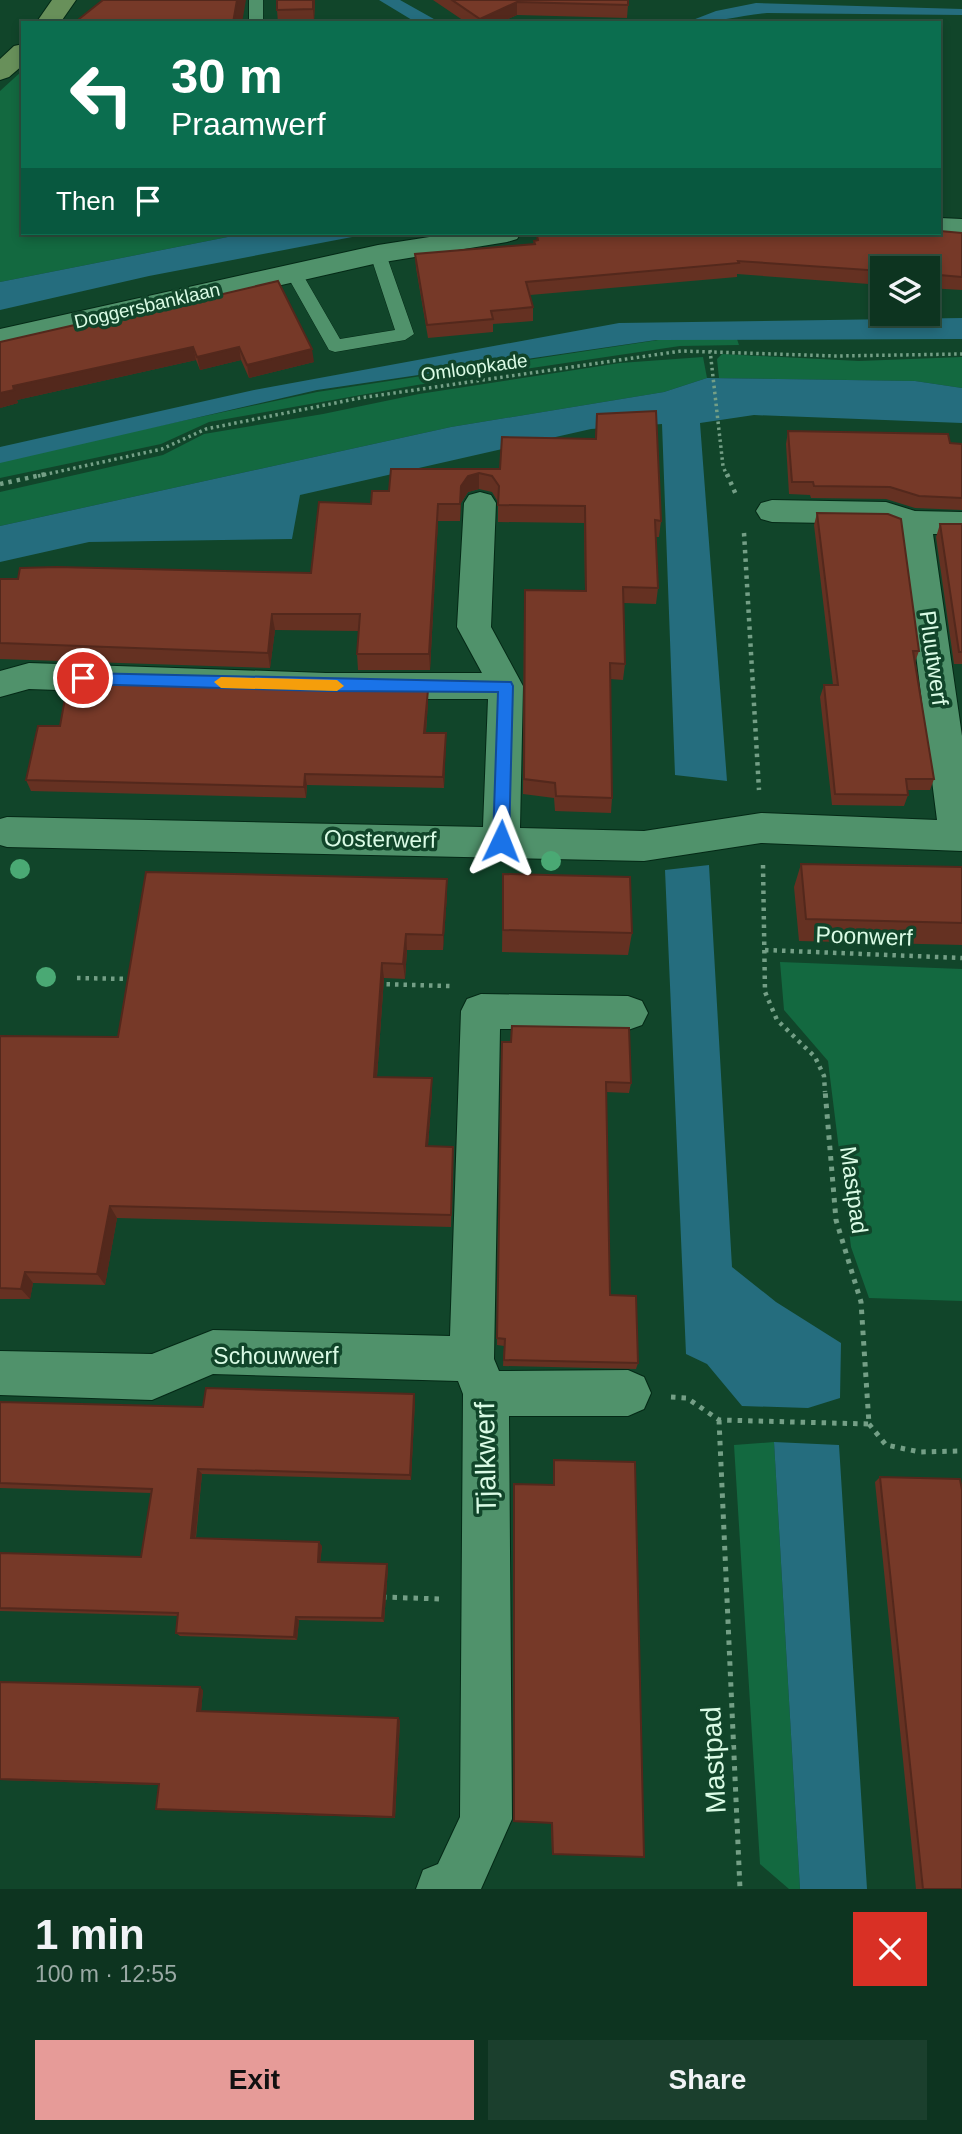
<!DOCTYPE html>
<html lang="en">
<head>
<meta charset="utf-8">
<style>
	body { margin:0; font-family:Arial,sans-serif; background:#1b3f2d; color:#f1f3f6; height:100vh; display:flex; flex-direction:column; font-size:26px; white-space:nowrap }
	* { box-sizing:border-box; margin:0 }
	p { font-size:23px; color:#9aaaa5 }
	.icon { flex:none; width:38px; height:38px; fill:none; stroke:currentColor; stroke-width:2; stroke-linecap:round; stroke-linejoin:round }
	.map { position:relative; height:1889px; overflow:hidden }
	.panel { display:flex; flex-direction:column; background:#0d3420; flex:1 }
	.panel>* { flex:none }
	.top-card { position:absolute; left:21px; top:21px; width:920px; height:214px; border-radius:0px; box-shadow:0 4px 10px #0003,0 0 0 2px #2d4f3e; background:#0b6e4f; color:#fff; overflow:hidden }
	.tools { position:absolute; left:870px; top:256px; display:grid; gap:14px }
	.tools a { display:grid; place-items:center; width:70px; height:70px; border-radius:0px; background:#0d3420; box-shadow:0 4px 10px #0003,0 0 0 2px #2d4f3e; font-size:35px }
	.pin { position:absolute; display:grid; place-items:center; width:60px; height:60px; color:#fff; margin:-30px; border:4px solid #fff; border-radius:50%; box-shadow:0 2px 7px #0007 }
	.me { position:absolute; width:77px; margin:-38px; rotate:2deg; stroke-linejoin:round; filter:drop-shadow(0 0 5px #0008) }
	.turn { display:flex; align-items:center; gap:24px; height:147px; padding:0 35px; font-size:32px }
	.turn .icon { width:91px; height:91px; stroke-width:2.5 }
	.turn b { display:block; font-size:49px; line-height:60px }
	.then { display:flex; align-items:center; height:66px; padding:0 35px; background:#0003; gap:14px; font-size:26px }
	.round { display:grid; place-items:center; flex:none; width:74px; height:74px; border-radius:0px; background:#1b3f2d }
	.head { display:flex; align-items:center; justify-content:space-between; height:119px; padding:0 35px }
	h1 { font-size:42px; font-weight:600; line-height:52px }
	.button { display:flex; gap:14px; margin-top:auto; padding:14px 35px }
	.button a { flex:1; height:80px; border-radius:0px; background:#e69b98; color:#111; font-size:28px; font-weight:600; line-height:80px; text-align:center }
	.button a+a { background:#1b3f2d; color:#f1f3f6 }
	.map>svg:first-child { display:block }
</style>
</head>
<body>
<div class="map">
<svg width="962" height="1889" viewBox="0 0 962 1889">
	<rect width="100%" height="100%" fill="#11452a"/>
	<path fill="#136940" d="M 23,70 L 23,233 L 248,233 L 0,282 L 0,91 Z
		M 704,333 L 736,336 L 739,345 L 680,346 L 417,385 L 209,422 L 161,444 L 0,478 L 0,460 L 317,392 Z
		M 722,354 L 859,361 L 962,357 L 962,388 L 915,381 L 719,378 L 717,359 Z
		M 703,357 L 707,378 L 664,392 L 451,427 L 0,526 L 0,492 L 163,455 L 204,434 L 323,414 L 419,394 L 620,363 Z
		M 780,962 L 962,969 L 962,1301 L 869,1298 L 851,1247 L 828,1061 L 784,1010 Z
		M 774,1442 L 800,1889 L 789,1889 L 760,1864 L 734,1445 Z"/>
	<path fill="#256d7e" d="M 379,0 L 400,0 L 441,23 L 417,23 Z
		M 756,3 L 962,9 L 962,15 L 767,13 C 739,16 713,23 685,23 L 716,11 Z
		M 248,233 L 373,233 L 149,276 L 0,310 L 0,282 Z
		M 962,318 L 962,339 L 656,340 L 317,390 L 0,463 L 0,447 L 254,390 L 619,323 Z
		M 707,378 L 915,381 L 962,388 L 962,423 L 754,415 L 700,423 L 727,781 L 675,775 L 662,424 L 591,429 L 300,495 L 292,539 L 89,542 L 0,562 L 0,526 L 451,427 L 664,392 Z
		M 709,865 L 732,1267 L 776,1302 L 841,1343 L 840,1398 L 808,1408 L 742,1406 L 707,1364 L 686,1354 L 665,870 Z
		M 774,1442 L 839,1445 L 867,1889 L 800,1889 Z"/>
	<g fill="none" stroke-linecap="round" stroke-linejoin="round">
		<g stroke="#042916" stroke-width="1">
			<path id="lane" d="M 249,0 L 263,0 L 263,23 L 249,23 Z
				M 378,249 L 386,254 L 414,334 L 405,340 L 335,352 L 329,350 L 285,272 L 287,268 L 299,268 L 340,339 L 395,330 L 370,254 Z"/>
		</g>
		<g stroke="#042916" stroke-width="2">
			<path id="street" d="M 940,218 L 962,219 L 962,237 L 930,233 L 940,233 Z
				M 455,233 L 521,233 L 517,239 L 507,242 L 378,263 L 0,349 L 0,329 L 378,245 Z
				M 480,492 L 491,495 L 496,503 L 491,627 L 523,686 L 520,828 L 644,831 L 761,813 L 937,820 L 900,529 L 885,524 L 772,522 L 761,519 L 756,511 L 761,503 L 772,500 L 886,502 L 915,511 L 962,512 L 962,534 L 933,534 L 962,736 L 962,851 L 761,843 L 644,861 L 7,847 L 0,845 L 0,819 L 7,817 L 483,827 L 488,699 L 326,699 L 29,689 L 0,697 L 0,671 L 29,663 L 326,673 L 482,673 L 457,627 L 464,503 L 469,495 Z
				M 481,994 L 628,996 L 642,1001 L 648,1013 L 642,1025 L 628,1030 L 500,1029 L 494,1359 L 499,1371 L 628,1370 L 644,1377 L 651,1393 L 644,1409 L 628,1416 L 509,1416 L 512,1819 L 481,1889 L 416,1889 L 423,1870 L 438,1864 L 460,1817 L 463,1394 L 458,1381 L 213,1374 L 152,1400 L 0,1395 L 0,1351 L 152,1354 L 213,1330 L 450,1336 L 461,1011 L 467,999 Z"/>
		</g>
		<g stroke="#042916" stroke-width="2">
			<path id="secondary" d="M 52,0 L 76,0 L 60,23 L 36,23 Z
				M 23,44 L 23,65 L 9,77 L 0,80 L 0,59 L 14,46 Z"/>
		</g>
		<path stroke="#749f86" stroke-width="3.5" stroke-dasharray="2.5 3.5" stroke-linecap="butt" d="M 710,350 L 723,466 L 727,476
			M 38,476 L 162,449 L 206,429 L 360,398 L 681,351 L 836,356 L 962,354"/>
		<path stroke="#749f86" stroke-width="4.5" stroke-dasharray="3.5 5" stroke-linecap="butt" d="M 727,474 L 737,497
			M 0,484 L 46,474
			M 744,533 L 759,790
			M 763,865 L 765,992 L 777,1020 L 815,1057 L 824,1076 L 825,1092
			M 765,950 L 962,958
			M 77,978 L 131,979
			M 378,984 L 450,986"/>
		<path stroke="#749f86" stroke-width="5" stroke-dasharray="4.5 6" stroke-linecap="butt" d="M 671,1397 L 687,1398 L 719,1420 L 869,1424 L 861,1302 L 836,1220 L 825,1090
			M 719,1420 L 740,1889
			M 869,1424 L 886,1445 L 920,1452 L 962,1451
			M 382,1597 L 440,1599"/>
		<use href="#lane" fill="#50926b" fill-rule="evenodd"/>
		<use href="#street" fill="#50926b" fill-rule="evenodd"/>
		<use href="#secondary" fill="#68905a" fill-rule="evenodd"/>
	</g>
	<g fill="#4aa974">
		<circle cx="551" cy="861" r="10"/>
		<circle cx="20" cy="869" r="10"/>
		<circle cx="46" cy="977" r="10"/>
	</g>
	<path fill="#653122" d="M 315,0 L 314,22 L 278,23 L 277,10 Z
		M 433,0 L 628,0 L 628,5 L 627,18 L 517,15 L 499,23 L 467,23 Z
		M 541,233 L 962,233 L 962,290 L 928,288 L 928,268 L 882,268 L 882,285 L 737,274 L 737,277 L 530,295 L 533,307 L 533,321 L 493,324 L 493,332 L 428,338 L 416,268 L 415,254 L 533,245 L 534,241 L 537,241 L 537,236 L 541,235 Z
		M 159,309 L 314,362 L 249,378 L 241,360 L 200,370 L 196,360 L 17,400 L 18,403 L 0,408 Z
		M 597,414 L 661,521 L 659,537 L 656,537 L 658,588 L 656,604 L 623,603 L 625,664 L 623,680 L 610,679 L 612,798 L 611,813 L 555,811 L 554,798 L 523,794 L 524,606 L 585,591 L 584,523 L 498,522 L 498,502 L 492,492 L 479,489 L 468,492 L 461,503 L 460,521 L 438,521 L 430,670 L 358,670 L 357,654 L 359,631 L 275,630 L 270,668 L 0,659 L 0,579 L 311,573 L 371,504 L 389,491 L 500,469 L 595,439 Z
		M 788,431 L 962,444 L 962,510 L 915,508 L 886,499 L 811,498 L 810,495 L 789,494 L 786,444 Z
		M 817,513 L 919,651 L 915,662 L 934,779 L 930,790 L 908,790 L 908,795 L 904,806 L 832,805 L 820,697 L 824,685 L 833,685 L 814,525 Z
		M 940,524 L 962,524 L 962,664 L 954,664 L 936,537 Z
		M 324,690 L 428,690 L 428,702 L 426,733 L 446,733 L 444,788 L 307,785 L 306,798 L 31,791 L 26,780 L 60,726 Z
		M 801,864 L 962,867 L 962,945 L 799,941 L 794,887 Z
		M 503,874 L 632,933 L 628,955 L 502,952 Z
		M 447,879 L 447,895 L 443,950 L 407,950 L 405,979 L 384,978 L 377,1077 L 432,1092 L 428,1146 L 453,1160 L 451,1227 L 117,1218 L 105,1285 L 33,1283 L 30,1299 L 0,1299 L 0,1036 L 118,1037 Z
		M 502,1042 L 631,1083 L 629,1093 L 606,1092 L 610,1295 L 638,1363 L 636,1369 L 503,1366 L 504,1346 L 497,1345 Z
		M 414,1394 L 415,1400 L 411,1480 L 202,1474 L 196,1538 L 322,1546 L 320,1562 L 388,1568 L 384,1622 L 299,1620 L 297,1640 L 180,1636 L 176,1633 L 178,1616 L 0,1611 L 0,1553 L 141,1557 L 151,1493 L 0,1488 L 0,1402 L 203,1407 Z
		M 554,1460 L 644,1857 L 552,1854 L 551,1823 L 513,1822 L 513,1490 L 553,1485 Z
		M 880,1477 L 962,1889 L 916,1889 L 875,1482 Z
		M 0,1682 L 203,1690 L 201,1711 L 400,1720 L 395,1818 L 160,1810 L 156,1809 L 159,1785 L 0,1780 Z"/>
	<path fill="#53281c" d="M 237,0 L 246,0 L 242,23 L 233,23 Z
		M 313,0 L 315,0 L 314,22 L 313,9 Z
		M 517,2 L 517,15 L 499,23 L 480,23 L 480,19 Z
		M 193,347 L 196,360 L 17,400 L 18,403 L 0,408 L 0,393 L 13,386 Z
		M 239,347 L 241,360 L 200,370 L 197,357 Z
		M 312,349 L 314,362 L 249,378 L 247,365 Z
		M 479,473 L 479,489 L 468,492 L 461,503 L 460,521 L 461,486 L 468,476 Z
		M 438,504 L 438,521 L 430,670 L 429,654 Z
		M 272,614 L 275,630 L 270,668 L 268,653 Z
		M 428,690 L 428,702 L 425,744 L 424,733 Z
		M 446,733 L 446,745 L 444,788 L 443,777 Z
		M 305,774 L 307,785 L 306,798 L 304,787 Z
		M 447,879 L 447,895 L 443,950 L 443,935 Z
		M 406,934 L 407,950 L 405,979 L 403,964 Z
		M 382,963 L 384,978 L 376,1091 L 374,1077 Z
		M 432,1078 L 432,1092 L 427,1159 L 426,1146 Z
		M 110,1206 L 117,1218 L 105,1285 L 97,1274 Z
		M 25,1272 L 33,1283 L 30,1299 L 21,1289 Z
		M 414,1394 L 415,1400 L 411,1480 L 410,1475 Z
		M 198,1469 L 202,1474 L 195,1542 L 191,1538 Z
		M 319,1542 L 322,1546 L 320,1566 L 318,1562 Z
		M 387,1564 L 388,1568 L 384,1622 L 382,1618 Z
		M 296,1617 L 299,1620 L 297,1640 L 294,1637 Z
		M 200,1687 L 203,1690 L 201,1713 L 197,1711 Z
		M 398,1718 L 400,1720 L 395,1818 L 393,1817 Z"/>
	<path fill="#763928" stroke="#53281c" stroke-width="2" d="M 103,0 L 237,0 L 233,23 L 78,23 L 79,19 Z
		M 277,0 L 313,0 L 313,9 L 277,10 Z
		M 452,0 L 628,0 L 628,5 L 517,2 L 480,19 Z
		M 940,231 L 962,233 L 962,277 L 928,274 L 928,268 L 882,268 L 882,271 L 738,261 L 739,263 L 526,282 L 533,307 L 491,311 L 493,319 L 427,325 L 415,254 L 535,244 L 534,241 L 538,240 L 537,236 L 542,235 L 541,233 L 940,233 Z
		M 278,281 L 312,349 L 247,365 L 239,347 L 197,357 L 193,347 L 13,386 L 14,390 L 0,393 L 0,342 L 158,306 L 159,309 Z
		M 656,411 L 661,521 L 655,520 L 658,588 L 623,587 L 625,664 L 610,663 L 612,798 L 556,796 L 555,783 L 524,779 L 525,590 L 586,591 L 585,506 L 498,505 L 499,486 L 492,476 L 479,473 L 468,476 L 461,486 L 460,504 L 438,504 L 429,654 L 357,654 L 360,614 L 272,614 L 268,653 L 0,643 L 0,579 L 18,579 L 20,568 L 57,567 L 311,573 L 319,502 L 371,504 L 372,491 L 389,491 L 391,469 L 500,469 L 502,437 L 596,439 L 597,414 Z
		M 788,431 L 948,434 L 950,443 L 962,444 L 962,498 L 919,496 L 890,487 L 814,486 L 813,482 L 792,482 Z
		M 817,513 L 888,514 L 901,519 L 919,651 L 913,651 L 934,779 L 906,779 L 908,795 L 835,794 L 824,685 L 838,685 Z
		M 940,524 L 962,524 L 962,652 L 959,652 Z
		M 68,682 L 324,690 L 428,690 L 424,733 L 446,733 L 443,777 L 305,774 L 304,787 L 26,780 L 38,726 L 60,726 Z
		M 801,864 L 962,867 L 962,923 L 806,919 Z
		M 146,872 L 447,879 L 443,935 L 406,934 L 403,964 L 382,963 L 374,1077 L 432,1078 L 426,1146 L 453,1147 L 451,1215 L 110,1206 L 97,1274 L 25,1272 L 21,1289 L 0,1288 L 0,1036 L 118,1037 Z
		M 503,874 L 630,877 L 632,933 L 503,930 Z
		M 512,1026 L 629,1028 L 631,1083 L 606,1082 L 610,1295 L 636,1296 L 638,1363 L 504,1360 L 505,1339 L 497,1338 L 502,1042 L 511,1042 Z
		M 206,1388 L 414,1394 L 410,1475 L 198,1469 L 191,1538 L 319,1542 L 318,1562 L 387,1564 L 382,1618 L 296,1617 L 294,1637 L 176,1633 L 178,1613 L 0,1608 L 0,1553 L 141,1557 L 152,1489 L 0,1483 L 0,1402 L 203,1407 Z
		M 554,1460 L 635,1462 L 644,1857 L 553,1854 L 552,1823 L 514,1821 L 514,1484 L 554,1485 Z
		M 880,1477 L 960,1479 L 962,1490 L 962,1889 L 923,1889 Z
		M 0,1682 L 200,1687 L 197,1711 L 398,1718 L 393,1817 L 156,1809 L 159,1784 L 0,1779 Z"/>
	<path fill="#1a73e8" stroke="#114b97" stroke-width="2" d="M 83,673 L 511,682 L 513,686 L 509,841 L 501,848 L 493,841 L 498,692 L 326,691 L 83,684 L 76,678 Z"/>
	<path fill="#f59e0b" d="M 221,677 L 337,680 L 344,686 L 337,691 L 221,688 L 214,682 Z"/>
	<g text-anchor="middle" stroke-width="7" stroke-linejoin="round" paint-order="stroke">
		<g font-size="19" fill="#dafbe5" stroke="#11452a">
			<text transform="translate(147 305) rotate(-13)" y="7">Doggersbanklaan</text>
			<text transform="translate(474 367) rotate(-8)" y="7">Omloopkade</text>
		</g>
		<g font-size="23" fill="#dafbe5" stroke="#11452a">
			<text transform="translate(934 658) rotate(82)" y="8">Pluutwerf</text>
			<text transform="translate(380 839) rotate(1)" y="8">Oosterwerf</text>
			<text transform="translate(864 936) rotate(2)" y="8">Poonwerf</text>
			<text transform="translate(854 1190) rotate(82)" y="8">Mastpad</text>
			<text x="276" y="1364">Schouwwerf</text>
		</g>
		<g font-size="28" fill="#dafbe5" stroke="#11452a">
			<text transform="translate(485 1458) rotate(-91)" y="10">Tjalkwerf</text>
			<text transform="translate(713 1760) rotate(-93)" y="10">Mastpad</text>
		</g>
	</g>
</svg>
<div class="tools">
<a><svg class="icon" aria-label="layers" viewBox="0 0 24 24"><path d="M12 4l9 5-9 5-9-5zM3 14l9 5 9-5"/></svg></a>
</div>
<div class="pin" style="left:83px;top:678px;background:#d93025"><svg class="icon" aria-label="arrive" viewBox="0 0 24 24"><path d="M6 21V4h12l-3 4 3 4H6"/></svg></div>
<svg class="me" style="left:501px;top:841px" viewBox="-20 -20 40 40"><path d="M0-17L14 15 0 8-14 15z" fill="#1a73e8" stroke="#fff" stroke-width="4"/></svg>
<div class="top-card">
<div class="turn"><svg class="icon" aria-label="left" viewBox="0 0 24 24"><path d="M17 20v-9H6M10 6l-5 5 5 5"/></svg><div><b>30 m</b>Praamwerf</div></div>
<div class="then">Then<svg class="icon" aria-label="arrive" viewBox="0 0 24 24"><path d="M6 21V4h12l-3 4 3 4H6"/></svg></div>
</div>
</div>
<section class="panel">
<div class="head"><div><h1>1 min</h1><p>100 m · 12:55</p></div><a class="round" style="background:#d93025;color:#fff"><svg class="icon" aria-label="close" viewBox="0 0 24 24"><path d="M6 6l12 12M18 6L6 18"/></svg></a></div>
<div class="button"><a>Exit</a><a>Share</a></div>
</section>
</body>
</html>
